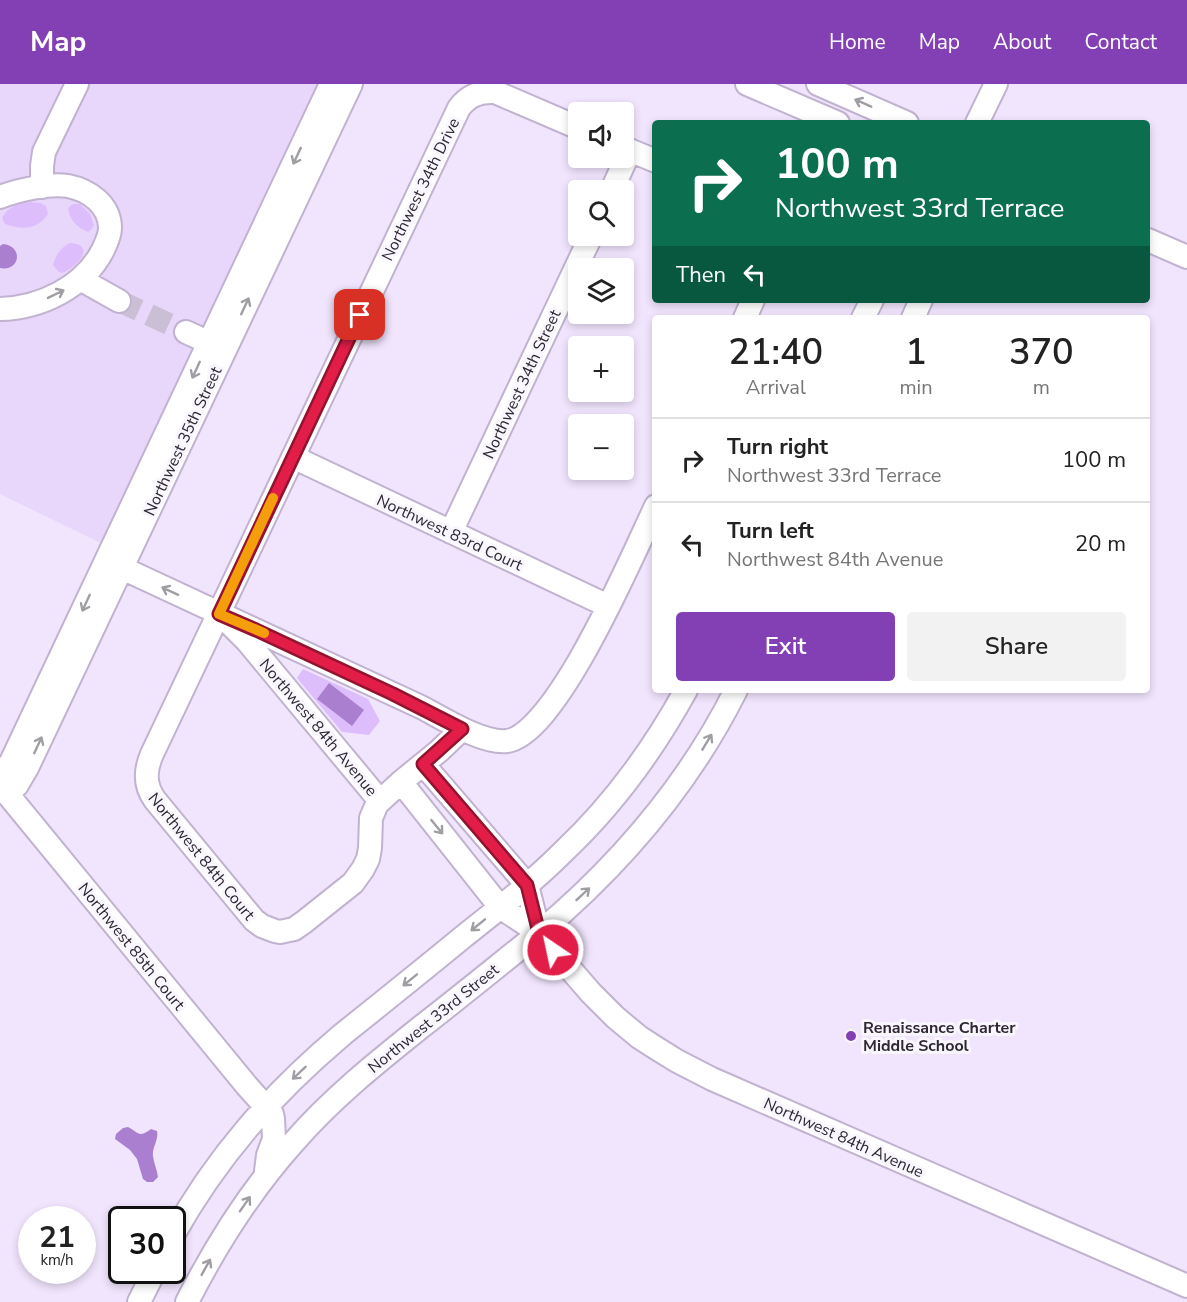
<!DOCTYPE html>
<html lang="en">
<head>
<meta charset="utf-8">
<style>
	body { margin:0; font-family:"Nunito Sans",sans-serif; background:#f2f2f2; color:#222; height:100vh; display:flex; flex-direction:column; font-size:22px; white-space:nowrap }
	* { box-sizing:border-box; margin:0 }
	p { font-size:20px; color:#767676 }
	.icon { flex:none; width:33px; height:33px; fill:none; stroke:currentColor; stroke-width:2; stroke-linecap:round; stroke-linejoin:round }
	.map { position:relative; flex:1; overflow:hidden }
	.details { position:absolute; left:652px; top:231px; width:498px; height:378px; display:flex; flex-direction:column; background:#fff; border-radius:6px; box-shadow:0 3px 9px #0003 }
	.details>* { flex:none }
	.hud { position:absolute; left:652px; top:36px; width:498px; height:183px; border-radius:6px; box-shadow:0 3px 9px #0003; background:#0b6e4f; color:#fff; overflow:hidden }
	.controls { position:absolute; left:568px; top:18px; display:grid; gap:12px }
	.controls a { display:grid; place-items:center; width:66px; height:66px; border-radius:6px; background:#fff; box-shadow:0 3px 9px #0003; font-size:30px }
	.speed { position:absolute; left:18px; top:1122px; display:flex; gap:12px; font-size:30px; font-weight:700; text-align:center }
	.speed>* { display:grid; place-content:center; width:78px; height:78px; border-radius:50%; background:#fff; box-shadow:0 3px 9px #0003; line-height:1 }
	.speed small { font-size:15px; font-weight:400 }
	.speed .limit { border:3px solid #111; border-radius:9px; background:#fff; color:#111 }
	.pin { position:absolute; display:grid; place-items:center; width:51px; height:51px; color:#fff; margin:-26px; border-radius:12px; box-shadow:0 3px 9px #0006 }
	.me { position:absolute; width:66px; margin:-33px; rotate:326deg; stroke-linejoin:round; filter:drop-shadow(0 0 4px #0008) }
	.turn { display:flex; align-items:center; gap:21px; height:126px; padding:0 24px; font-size:27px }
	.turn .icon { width:78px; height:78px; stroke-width:2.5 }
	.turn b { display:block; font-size:42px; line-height:51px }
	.then { display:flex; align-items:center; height:57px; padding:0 24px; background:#0003; gap:12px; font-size:22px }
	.eta { display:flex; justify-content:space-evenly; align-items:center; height:102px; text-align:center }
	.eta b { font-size:36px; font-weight:600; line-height:42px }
	.action { display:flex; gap:12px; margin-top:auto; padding:12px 24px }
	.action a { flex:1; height:69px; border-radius:6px; background:#8340b4; color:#fff; font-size:24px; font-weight:600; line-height:69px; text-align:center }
	.action a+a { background:#f2f2f2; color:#222 }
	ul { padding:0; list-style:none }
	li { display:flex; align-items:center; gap:18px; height:84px; padding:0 24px; border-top:2px solid #e0e0e0 }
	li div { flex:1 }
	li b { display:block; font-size:22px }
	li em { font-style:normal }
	header { display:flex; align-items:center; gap:36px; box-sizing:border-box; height:84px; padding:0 30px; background:#8340b4; color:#fff }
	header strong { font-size:28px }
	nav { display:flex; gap:33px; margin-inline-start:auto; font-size:21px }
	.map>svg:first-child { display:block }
</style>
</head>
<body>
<header>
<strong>Map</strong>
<nav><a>Home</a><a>Map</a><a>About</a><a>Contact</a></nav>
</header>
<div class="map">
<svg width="1187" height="1218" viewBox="0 0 1187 1218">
	<rect width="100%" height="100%" fill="#f1e5fd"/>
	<path fill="#e8d6fb" d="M 0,0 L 326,0 L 107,462 L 0,410 Z"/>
	<path fill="#ddbdfc" d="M 30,118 L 40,119 L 46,122 L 48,130 C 37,146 23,146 5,140 L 2,134 C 8,122 18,120 30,118 Z
		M 73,120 L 80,120 L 90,130 L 94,141 L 91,146 L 88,148 C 77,143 70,137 68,124 Z
		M 70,159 C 98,161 76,184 62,189 L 59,188 L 53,181 C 56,171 60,164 70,159 Z
		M 303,585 L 368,615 L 380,637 L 369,651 L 342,648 L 297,594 Z"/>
	<path fill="#aa7fd0" d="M 3,160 C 24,162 20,188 0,184 L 0,162 Z
		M 329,599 L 364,626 L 352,642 L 317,615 Z
		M 128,1043 C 139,1049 139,1054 151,1045 L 157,1047 C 159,1056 152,1063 153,1072 C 154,1080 157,1085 158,1093 L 153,1098 L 147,1098 L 143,1095 L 137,1075 L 130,1066 L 115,1055 L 116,1050 L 123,1044 Z"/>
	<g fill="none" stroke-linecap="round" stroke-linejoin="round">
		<path stroke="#cabfd5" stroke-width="22" stroke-dasharray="22 11" stroke-linecap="butt" d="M 119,217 L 186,248"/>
		<g stroke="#c1b3cf" stroke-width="26">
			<path id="minor" d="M 747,0 L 838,39
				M 818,0 L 907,39
				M 977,39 L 996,0
				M 624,64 L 656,77
				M 42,103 L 42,82 L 44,68 L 77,0
				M 612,106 L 630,66
				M 0,113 C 18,106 49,99 68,102 C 89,106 110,121 110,144 C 110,152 106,159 103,166 C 84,203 41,224 0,225
				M 1148,156 L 1187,173
				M 80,195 L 119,217
				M 745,234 L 753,216
				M 863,234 L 872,216
				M 913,234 L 921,216
				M 186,248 L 223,265
				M 293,373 L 608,522
				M 451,448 L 591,152
				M 107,477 L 423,624 C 444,635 483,660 507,657 C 557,650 634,468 656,422
				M 229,539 L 247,557 L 380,717
				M 462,645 L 439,667 L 401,698 L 377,720 L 371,734 L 370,764 L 368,775 L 363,785 L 353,799 L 304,838 L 294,845 L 280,848 L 275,847 L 262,842 L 254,836 L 155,716 C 144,701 145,686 152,670 L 459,24 C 468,12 479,7 495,8 L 579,44
				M 423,680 L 527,801 L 539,849
				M 0,692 L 11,678 L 331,0
				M 401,698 L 500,823 L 539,849 L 591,909 L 615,933 L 639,953 L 656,964 L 677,977 L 712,995 L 1187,1202
				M 0,701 L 247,1002 L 272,1030 L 273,1035 L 274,1055 L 268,1071 L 266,1087
				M 7,710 L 17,701 L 27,684 L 351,0
				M 172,1153 C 217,1072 272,1010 343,950 C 383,918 423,886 463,853 C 497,826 532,799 563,768 C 613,721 653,666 686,606
				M 139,1218 L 155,1186
				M 187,1218 C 216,1161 250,1107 293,1059 C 331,1015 376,979 421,943 C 461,912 500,880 539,849 C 621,780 688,702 736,606"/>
		</g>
		<use href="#minor" stroke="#fff" stroke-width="22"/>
	</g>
	<defs><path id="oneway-shaft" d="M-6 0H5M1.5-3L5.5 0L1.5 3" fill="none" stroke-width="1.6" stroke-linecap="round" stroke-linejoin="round" transform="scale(1.5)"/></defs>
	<g stroke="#a19ea3">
		<use href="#oneway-shaft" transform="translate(863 19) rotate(-156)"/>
		<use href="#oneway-shaft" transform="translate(297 72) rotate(115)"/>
		<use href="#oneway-shaft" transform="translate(56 210) rotate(-26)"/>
		<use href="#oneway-shaft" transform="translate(245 222) rotate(-65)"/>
		<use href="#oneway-shaft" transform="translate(196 286) rotate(115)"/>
		<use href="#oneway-shaft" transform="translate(170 507) rotate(-155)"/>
		<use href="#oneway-shaft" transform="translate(86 519) rotate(115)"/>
		<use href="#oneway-shaft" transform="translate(707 658) rotate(-59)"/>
		<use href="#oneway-shaft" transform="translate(38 661) rotate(-65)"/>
		<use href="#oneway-shaft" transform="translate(437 743) rotate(51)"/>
		<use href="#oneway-shaft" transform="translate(583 810) rotate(-43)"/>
		<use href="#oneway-shaft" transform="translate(478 841) rotate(141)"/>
		<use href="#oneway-shaft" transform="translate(410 896) rotate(141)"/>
		<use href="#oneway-shaft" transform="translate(299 989) rotate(137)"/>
		<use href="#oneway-shaft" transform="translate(245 1120) rotate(-55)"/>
		<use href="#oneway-shaft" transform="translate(206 1183) rotate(-61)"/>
	</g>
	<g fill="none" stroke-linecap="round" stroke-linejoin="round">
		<g stroke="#92132f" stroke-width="15">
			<path id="route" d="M 360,231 L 219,530 L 256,546 L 393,610 L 462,645 L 423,680 L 527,801 L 539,849 L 553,866"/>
		</g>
		<use href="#route" stroke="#e11d48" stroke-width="10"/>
		<path stroke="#f59e0b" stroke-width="10" d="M 264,549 L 219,530 L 273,414"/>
	</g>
	<circle fill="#8340b4" stroke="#f9f7fd" stroke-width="2" cx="851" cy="952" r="6"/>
	<g text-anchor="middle" stroke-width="6" stroke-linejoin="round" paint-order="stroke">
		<g font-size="16" fill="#2e2833" stroke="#f9f7fd">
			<text transform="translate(420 105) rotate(-64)" y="6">Northwest 34th Drive</text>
			<text transform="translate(521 300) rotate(-65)" y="6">Northwest 34th Street</text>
			<text transform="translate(182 357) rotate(-65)" y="6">Northwest 35th Street</text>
			<text transform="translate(450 448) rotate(25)" y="6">Northwest 83rd Court</text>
			<text transform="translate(319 643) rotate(50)" y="6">Northwest 84th Avenue</text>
			<text transform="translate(202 772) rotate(51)" y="6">Northwest 84th Court</text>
			<text transform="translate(132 862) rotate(51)" y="6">Northwest 85th Court</text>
			<text transform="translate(433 934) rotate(-39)" y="6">Northwest 33rd Street</text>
			<text transform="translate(844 1053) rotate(24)" y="6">Northwest 84th Avenue</text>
		</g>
		<g font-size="16" font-weight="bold" fill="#2e2833" stroke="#f9f7fd" text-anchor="start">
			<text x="863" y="949">Renaissance Charter<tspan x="863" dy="18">Middle School</tspan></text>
		</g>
	</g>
</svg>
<div class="controls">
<a><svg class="icon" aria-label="sound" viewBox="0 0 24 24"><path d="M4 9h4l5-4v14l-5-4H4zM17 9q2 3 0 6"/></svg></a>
<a><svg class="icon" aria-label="search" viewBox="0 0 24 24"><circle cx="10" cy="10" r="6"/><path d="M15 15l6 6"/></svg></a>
<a><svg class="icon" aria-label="layers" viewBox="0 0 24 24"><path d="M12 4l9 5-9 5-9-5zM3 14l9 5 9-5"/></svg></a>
<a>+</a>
<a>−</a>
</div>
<div class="speed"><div>21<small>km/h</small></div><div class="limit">30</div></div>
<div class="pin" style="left:360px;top:231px;background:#d93025"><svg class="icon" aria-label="arrive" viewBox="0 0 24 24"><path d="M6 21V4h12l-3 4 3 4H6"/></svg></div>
<svg class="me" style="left:553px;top:866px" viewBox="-20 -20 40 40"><circle r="17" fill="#e11d48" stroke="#fff" stroke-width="3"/><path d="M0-11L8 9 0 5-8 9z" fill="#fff"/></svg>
<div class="hud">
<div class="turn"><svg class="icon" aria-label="right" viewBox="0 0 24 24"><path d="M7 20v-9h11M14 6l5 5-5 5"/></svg><div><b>100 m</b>Northwest 33rd Terrace</div></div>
<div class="then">Then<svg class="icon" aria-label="left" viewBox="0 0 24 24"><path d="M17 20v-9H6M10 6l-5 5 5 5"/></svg></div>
</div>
<section class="details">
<div class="eta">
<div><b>21:40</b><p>Arrival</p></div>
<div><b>1</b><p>min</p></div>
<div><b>370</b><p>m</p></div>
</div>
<ul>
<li><svg class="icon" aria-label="right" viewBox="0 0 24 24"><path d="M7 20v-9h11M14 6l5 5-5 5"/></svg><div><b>Turn right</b><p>Northwest 33rd Terrace</p></div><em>100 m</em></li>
<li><svg class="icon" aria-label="left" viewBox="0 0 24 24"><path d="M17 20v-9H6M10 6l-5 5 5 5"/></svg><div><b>Turn left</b><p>Northwest 84th Avenue</p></div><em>20 m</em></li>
</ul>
<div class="action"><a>Exit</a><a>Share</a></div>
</section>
</div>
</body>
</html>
